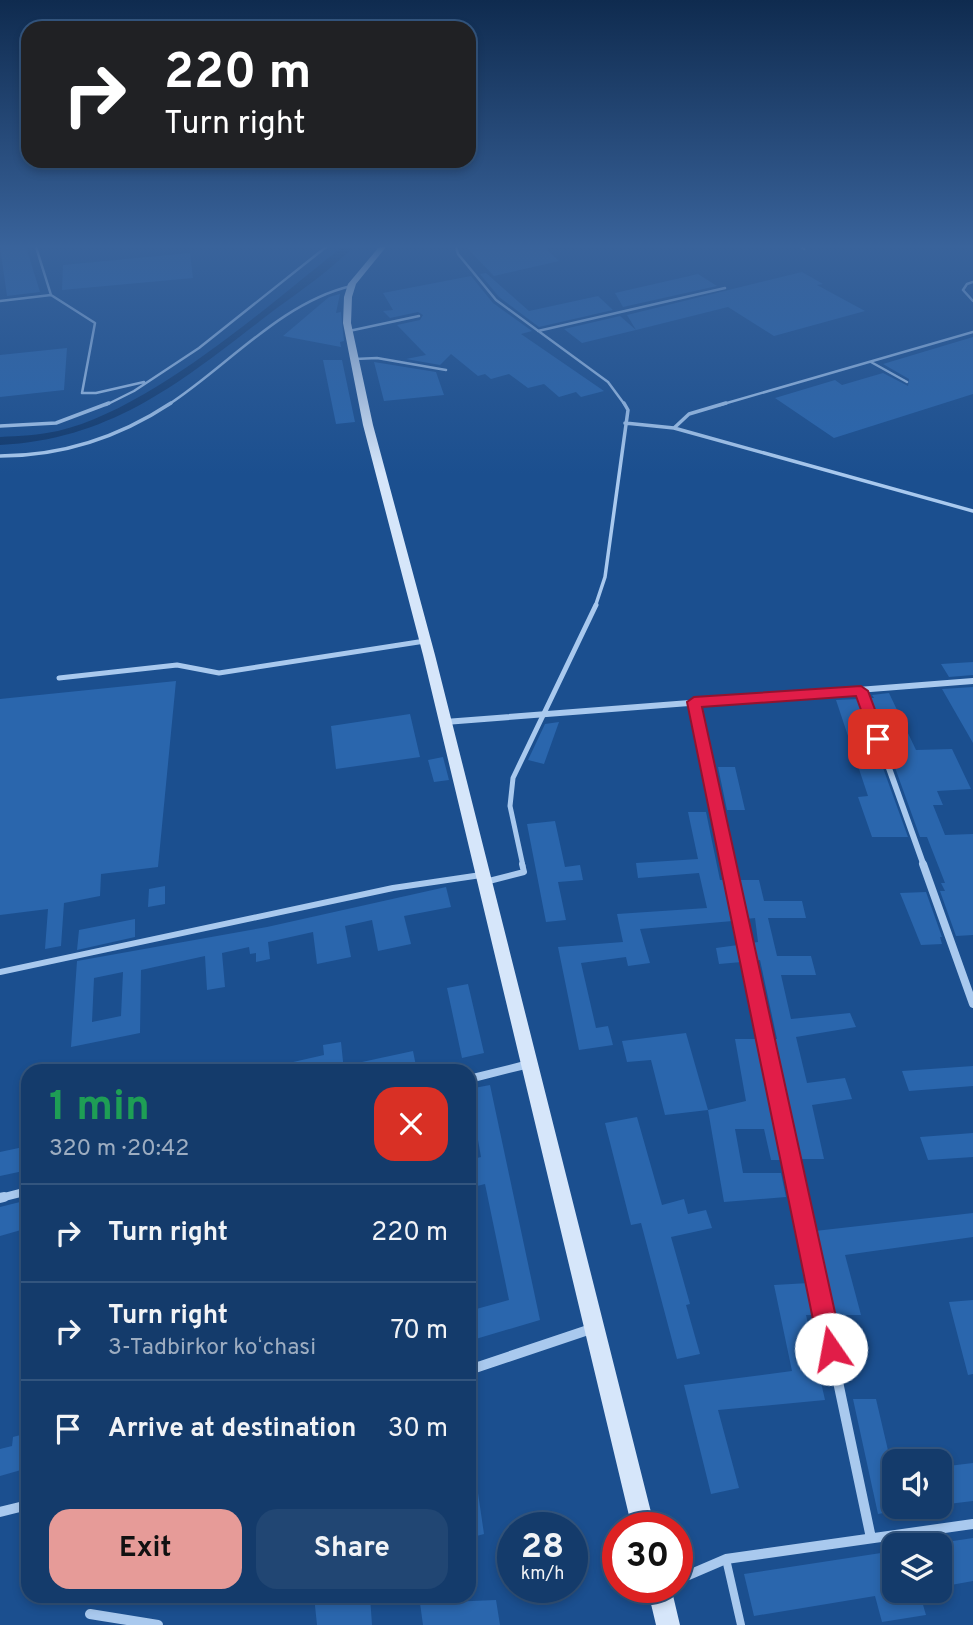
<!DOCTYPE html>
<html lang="en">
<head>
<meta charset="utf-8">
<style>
	body { margin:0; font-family:Overpass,sans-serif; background:#214673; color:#f1f3f6; height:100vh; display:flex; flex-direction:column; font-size:26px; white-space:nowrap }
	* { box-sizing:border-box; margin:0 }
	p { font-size:23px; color:#9dadc1 }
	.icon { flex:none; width:38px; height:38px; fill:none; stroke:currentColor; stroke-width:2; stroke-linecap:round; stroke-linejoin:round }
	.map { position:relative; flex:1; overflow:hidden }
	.panel { position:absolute; left:21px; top:1064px; width:455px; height:539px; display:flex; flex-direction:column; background:#143b6b; border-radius:21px; box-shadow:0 4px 10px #0003,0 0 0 2px #33557e }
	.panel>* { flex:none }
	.banner { position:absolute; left:21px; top:21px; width:455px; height:147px; border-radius:21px; box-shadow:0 4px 10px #0003,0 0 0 2px #33557e; background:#202124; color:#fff; overflow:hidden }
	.fabs { position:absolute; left:882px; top:1449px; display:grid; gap:14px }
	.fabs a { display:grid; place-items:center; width:70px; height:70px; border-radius:14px; background:#143b6b; box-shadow:0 4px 10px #0003,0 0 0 2px #33557e; font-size:35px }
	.speed { position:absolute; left:497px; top:1512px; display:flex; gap:14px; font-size:35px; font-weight:700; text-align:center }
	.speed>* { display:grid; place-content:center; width:91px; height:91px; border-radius:50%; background:#143b6b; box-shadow:0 4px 10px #0003,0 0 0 2px #33557e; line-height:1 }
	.speed small { font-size:18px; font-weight:400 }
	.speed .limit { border:10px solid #d22; background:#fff; color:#111 }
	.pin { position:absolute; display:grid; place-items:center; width:60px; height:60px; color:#fff; margin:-30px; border-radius:14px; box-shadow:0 4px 10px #0006 }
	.me { position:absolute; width:77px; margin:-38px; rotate:348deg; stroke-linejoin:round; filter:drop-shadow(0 0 5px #0008) }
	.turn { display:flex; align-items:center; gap:24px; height:147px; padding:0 28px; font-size:32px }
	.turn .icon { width:91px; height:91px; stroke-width:2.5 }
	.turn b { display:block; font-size:49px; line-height:60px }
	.round { display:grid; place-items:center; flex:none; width:74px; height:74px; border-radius:21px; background:#214673 }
	.summary { display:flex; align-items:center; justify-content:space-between; height:119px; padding:0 28px }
	h1 { font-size:42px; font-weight:700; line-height:52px; color:#1e9e55 }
	.primary-button { display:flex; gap:14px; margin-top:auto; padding:14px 28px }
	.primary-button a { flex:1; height:80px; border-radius:21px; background:#e69b98; color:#111; font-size:28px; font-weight:700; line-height:80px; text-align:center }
	.primary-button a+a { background:#214673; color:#f1f3f6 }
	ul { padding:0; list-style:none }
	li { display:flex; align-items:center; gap:21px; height:98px; padding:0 28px; border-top:2px solid #33557e }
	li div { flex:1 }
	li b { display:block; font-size:26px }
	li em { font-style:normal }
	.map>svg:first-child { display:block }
</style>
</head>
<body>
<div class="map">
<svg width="973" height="1625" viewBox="0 0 973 1625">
	<rect width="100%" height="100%" fill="#1b4f8f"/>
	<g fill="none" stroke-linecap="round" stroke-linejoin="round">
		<path fill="#123a6d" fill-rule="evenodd" d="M 342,247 L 353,247 C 329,272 297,293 269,314 C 184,380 112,440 0,445 L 0,437 C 20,436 39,435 58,431 C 151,409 267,307 342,247 Z"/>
	</g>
	<path fill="#2a66ad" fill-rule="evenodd" d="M 0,247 L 26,247 L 40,292 L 7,296 Z
		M 466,247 L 544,247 L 559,261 L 494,276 Z
		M 190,253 L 193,278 L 62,290 L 63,265 Z
		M 802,272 L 823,284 L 817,285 L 865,311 L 774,336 L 728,307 L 636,330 L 627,315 Z
		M 486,273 L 529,311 L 598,296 L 613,310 L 539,327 L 499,297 L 480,274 Z
		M 698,274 L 717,286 L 623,307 L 615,293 Z
		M 471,276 L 493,303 L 532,331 L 521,334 L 604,391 L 581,397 L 576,392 L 559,397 L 544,384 L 528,388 L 509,374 L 491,379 L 485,374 L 478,376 L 451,354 L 440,365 L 406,359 L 426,355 L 397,325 L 420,320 L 423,315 L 418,312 L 390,318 L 383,311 L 393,310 L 383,293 Z
		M 340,294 L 336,313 L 341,312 L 344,341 L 340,342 L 341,347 L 283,336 L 329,297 Z
		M 620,316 L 636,330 L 582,343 L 564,329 Z
		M 973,337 L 973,394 L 834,438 L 775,398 L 835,380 L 842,385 L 883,373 L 908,386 L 909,379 L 883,364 Z
		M 67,348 L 64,390 L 0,397 L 0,355 Z
		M 323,360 L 342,360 L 355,422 L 336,424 Z
		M 374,362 L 436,372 L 444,395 L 384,401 Z
		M 973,662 L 973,675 L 949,677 L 941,664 Z
		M 176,681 L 158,867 L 101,874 L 100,896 L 64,903 L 61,946 L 45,949 L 48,909 L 0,915 L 0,699 Z
		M 973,687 L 973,743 L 942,689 Z
		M 889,693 L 916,750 L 952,749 L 971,789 L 937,791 L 943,805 L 933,805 L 945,835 L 973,834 L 973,935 L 956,936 L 940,891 L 945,891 L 941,883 L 945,883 L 927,837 L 920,837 L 870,698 L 874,698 L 872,695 Z
		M 858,699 L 908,837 L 872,837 L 858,797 L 868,796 L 836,700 Z
		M 410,714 L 420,757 L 336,769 L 331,726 Z
		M 559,722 L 544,764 L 528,760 L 545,724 Z
		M 443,757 L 449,780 L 434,782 L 428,760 Z
		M 718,767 L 735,767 L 745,810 L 727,810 Z
		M 688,812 L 706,812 L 720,880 L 725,880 L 733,921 L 640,929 L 650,963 L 628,966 L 626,957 L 581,963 L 596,1028 L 608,1026 L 613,1045 L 579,1050 L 558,947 L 623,942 L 617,914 L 707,908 L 699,873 L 638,878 L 636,863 L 698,859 Z
		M 555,821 L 565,867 L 580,865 L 583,880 L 558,882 L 566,920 L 546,922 L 527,824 Z
		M 738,880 L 759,880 L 764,901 L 802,901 L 806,918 L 768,918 L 777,956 L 811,956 L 816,975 L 781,975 L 791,1019 L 850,1013 L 856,1027 L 796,1037 L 807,1083 L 845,1078 L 852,1099 L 812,1105 L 824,1159 L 797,1159 L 772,1039 L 777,1039 L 760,960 L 755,961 L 751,943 L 758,942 L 755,918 L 746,919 Z
		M 165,886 L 165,904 L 148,907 L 149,889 Z
		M 446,887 L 451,907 L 404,916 L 411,944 L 378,951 L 372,920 L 345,926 L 351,957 L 317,964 L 313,932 L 268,942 L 270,959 L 256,962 L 256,953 L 250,954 L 249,947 L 222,953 L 225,987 L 207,990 L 205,956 L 141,970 L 140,1033 L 71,1047 L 77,961 L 267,927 ZM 123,972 L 121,1016 L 92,1022 L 94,978 Z
		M 926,892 L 942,937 L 940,937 L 942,944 L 921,945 L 900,893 Z
		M 135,919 L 135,937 L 77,950 L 79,930 Z
		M 738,945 L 742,962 L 719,964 L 716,948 Z
		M 468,984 L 484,1053 L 462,1058 L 447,988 Z
		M 686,1033 L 708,1110 L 665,1115 L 651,1060 L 627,1062 L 622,1041 Z
		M 735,1039 L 758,1039 L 784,1160 L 771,1160 L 764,1129 L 735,1129 L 743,1173 L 781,1173 L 786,1197 L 724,1202 L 708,1110 L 746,1101 Z
		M 341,1042 L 344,1071 L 281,1071 L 280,1065 L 324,1055 L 323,1045 Z
		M 413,1051 L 417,1071 L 349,1071 L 348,1065 Z
		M 973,1066 L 973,1086 L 909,1091 L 902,1071 Z
		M 490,1085 L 540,1320 L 469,1341 L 469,1311 L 509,1300 L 485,1184 L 469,1188 L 469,1160 L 481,1157 L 469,1089 Z
		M 637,1117 L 662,1205 L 684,1199 L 688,1214 L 706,1210 L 712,1228 L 671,1237 L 690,1304 L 686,1305 L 700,1354 L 677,1359 L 641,1223 L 631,1225 L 605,1123 Z
		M 973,1133 L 973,1157 L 928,1160 L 920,1137 Z
		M 28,1146 L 28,1170 L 0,1176 L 0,1152 Z
		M 28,1200 L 28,1228 L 0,1236 L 0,1207 Z
		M 973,1213 L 973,1237 L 845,1255 L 861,1315 L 832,1315 L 815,1231 Z
		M 809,1283 L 816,1315 L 806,1315 L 825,1400 L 718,1410 L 739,1488 L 711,1494 L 684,1385 L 792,1371 L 774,1285 Z
		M 973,1300 L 973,1374 L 968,1375 L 949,1302 Z
		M 853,1399 L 876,1399 L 894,1476 L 894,1511 L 878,1514 Z
		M 28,1433 L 28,1468 L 0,1476 L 0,1449 L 12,1446 L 13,1437 Z
		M 973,1463 L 973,1501 L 940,1505 L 940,1467 Z
		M 478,1493 L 484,1534 L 469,1538 L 469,1494 Z
		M 973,1538 L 973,1581 L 940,1587 L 940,1543 Z
		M 894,1551 L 894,1591 L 919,1591 L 926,1615 L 882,1622 L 875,1596 L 754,1616 L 744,1574 Z
		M 314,1596 L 370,1596 L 372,1625 L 317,1625 Z
		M 419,1596 L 447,1596 L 448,1602 L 496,1600 L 500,1625 L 423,1625 Z"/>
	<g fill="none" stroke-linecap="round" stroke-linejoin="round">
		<path stroke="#a9c9ee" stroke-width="2.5" d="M 36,247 L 51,295 L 95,323 L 82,393 L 96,393 L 144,382
			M 456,247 L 458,254 L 496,300 L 608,382 L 625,405
			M 802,247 L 804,249
			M 973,282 L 967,284 L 963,290 L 973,301
			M 0,301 L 51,295
			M 349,331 L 419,316
			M 538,331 L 725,288
			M 355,359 L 377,358 L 446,370
			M 871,362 L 907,382
			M 106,405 L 134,391 L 199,348 L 326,247
			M 168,405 C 228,366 280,303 351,286
			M 720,405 L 973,332"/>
		<path stroke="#a9c9ee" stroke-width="3.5" d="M 625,423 L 674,428 L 689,414 L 726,403
			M 0,426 L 56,423 L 109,403
			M 674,428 L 973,511
			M 0,456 C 63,456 118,438 171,403
			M 595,607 L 605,577 L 628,410 L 624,403"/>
		<path stroke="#a9c9ee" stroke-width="5" d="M 59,678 L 177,665 L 219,673 L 425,641
			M 523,866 L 510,806 L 513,778 L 596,605"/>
		<path stroke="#a9c9ee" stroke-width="6" d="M 485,882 L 524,872 L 522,864
			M 0,972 L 393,888 L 481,875"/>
		<path stroke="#a9c9ee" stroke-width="8" d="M 726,1559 L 741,1625"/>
		<path stroke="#a9c9ee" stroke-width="6" d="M 861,690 L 924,866
			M 694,702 L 729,866
			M 445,722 L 973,681"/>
		<path stroke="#a9c9ee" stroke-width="8" d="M 728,864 L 799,1199
			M 923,864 L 973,1004
			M 469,1079 L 529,1064
			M 0,1198 L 28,1191"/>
		<path stroke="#a9c9ee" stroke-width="10" d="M 799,1197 L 871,1538
			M 0,1198 L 4,1197
			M 469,1370 L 591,1329
			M 0,1512 L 28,1505
			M 677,1580 L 726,1559 L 973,1524
			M 90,1614 L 158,1625"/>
		<path fill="#d6e6fa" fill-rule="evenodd" d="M 379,247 L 386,247 L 356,284 L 352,297 L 351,323 L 373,425 L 435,655 L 655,1528 L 632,1528 L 423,655 L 363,425 L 343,323 L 344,297 L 348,284 Z
			M 647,1587 L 671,1587 L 680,1625 L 656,1625 Z"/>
	</g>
	<linearGradient id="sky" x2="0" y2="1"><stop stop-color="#0f2b4f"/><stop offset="0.52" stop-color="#39639b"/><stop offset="1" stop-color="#39639b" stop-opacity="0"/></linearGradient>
	<rect width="973" height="474" fill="url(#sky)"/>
	<path fill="#e11d48" stroke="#92132f" stroke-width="2" d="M 861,686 L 868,691 L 886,739 L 884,743 L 873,743 L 856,696 L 702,707 L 843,1349 L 839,1358 L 831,1361 L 823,1358 L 819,1349 L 687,702 L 694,697 Z"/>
</svg>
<div class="fabs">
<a><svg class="icon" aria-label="sound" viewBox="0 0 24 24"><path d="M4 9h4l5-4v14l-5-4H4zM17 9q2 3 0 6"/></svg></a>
<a><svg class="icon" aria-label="layers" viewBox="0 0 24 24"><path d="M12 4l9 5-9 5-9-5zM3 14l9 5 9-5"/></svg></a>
</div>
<div class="speed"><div>28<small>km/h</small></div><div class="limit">30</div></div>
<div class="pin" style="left:878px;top:739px;background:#d93025"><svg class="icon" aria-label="arrive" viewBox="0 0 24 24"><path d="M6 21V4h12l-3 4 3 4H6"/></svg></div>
<svg class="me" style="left:831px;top:1349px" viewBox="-20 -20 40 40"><circle r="19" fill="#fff"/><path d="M0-13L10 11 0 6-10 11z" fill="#e11d48"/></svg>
<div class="banner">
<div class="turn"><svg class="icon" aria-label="right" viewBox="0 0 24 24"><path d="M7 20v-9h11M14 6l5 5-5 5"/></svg><div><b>220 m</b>Turn right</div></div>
</div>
<section class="panel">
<div class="summary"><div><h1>1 min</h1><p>320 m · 20:42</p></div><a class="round" style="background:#d93025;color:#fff"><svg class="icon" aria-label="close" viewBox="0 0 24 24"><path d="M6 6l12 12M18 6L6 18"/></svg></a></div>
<ul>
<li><svg class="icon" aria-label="right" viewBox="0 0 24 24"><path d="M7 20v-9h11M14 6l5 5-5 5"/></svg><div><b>Turn right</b></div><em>220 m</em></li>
<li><svg class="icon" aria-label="right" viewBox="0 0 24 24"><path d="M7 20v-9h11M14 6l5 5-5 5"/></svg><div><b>Turn right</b><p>3-Tadbirkor koʻchasi</p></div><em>70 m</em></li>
<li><svg class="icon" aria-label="arrive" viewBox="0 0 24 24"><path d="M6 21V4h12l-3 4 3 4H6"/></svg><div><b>Arrive at destination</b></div><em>30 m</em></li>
</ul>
<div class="primary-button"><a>Exit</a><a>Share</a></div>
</section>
</div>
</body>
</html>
